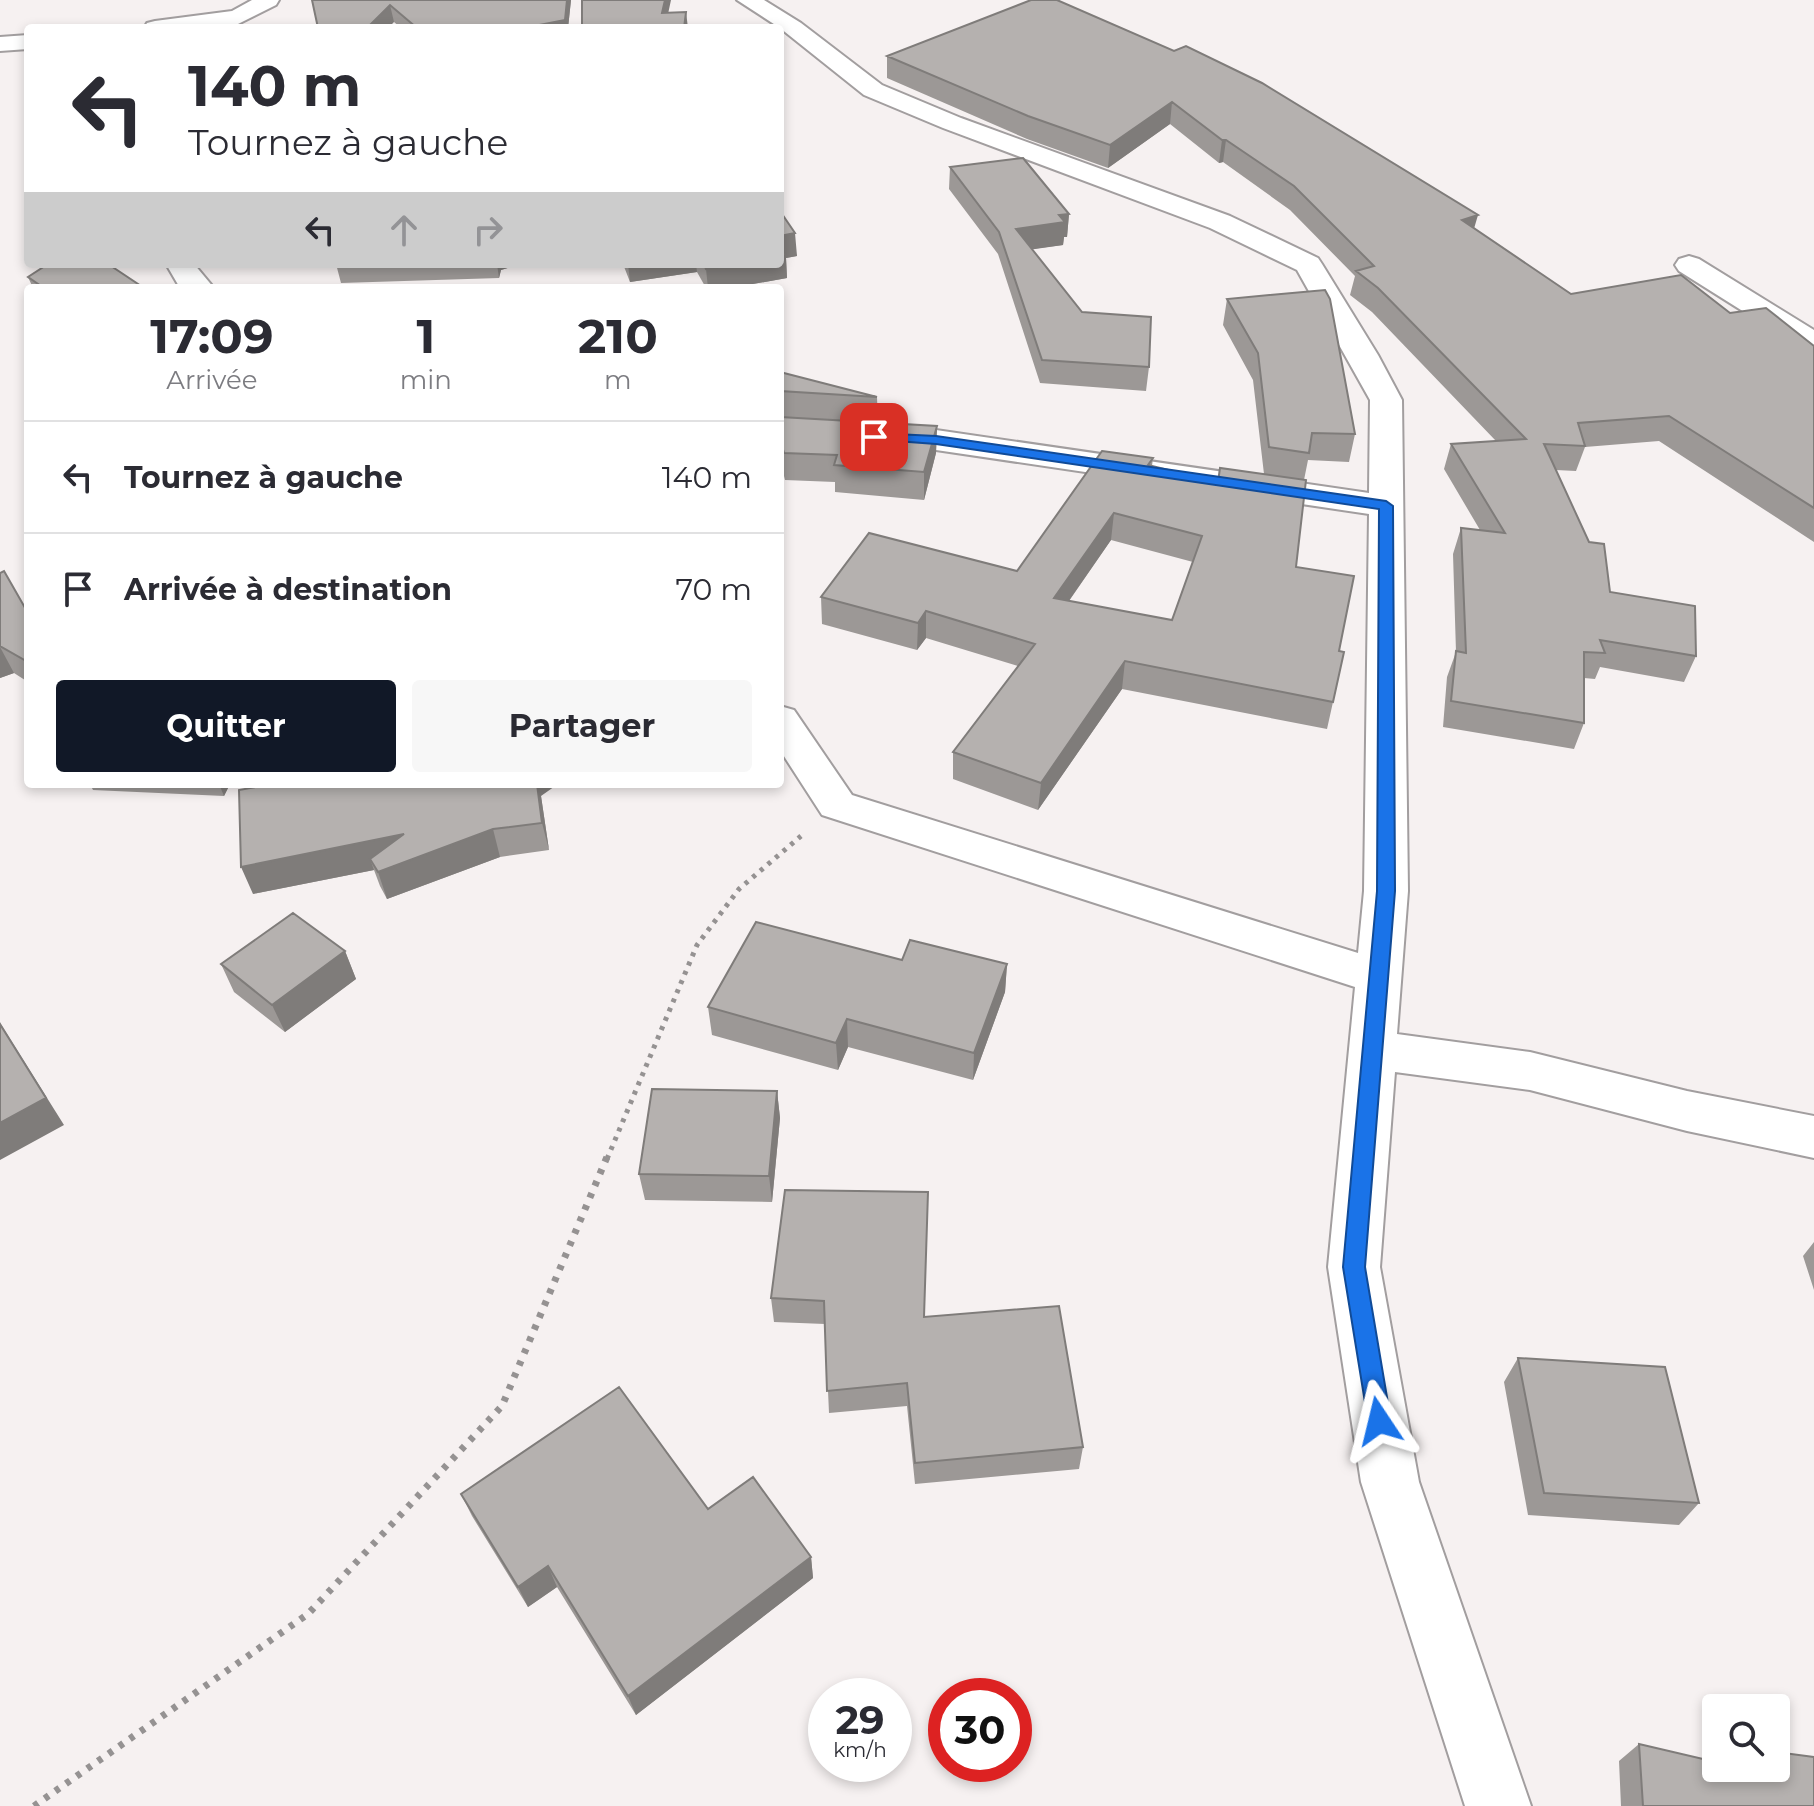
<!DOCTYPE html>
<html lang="fr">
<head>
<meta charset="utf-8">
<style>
	body { margin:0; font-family:Montserrat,sans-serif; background:#f7f7f7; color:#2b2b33; height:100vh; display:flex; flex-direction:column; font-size:30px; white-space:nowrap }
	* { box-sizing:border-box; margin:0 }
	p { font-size:26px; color:#7c7c81 }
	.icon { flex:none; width:44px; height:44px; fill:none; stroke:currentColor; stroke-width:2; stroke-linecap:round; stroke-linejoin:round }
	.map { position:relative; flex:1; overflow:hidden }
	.sheet { position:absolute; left:24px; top:284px; width:760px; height:504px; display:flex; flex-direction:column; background:#fff; border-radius:8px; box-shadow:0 4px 12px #0003 }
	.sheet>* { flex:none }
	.guide { position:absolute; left:24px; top:24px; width:760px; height:244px; border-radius:8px; box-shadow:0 4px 12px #0003; background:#fff; color:#2b2b33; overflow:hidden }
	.tools { position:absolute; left:1702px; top:1694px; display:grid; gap:16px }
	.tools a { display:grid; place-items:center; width:88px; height:88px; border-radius:8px; background:#fff; box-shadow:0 4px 12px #0003; font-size:40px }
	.speed { position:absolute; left:808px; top:1678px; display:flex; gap:16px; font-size:40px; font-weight:700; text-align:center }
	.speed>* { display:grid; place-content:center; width:104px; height:104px; border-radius:50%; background:#fff; box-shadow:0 4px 12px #0003; line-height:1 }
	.speed small { font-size:20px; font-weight:400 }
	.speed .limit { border:12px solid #d22; background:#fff; color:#111 }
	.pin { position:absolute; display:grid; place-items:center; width:68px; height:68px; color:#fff; margin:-34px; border-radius:16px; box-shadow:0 4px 12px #0006 }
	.me { position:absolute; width:88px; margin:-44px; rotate:350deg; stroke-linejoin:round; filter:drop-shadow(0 0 6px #0008) }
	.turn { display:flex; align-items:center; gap:28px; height:168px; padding:0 32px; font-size:36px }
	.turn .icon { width:104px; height:104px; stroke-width:2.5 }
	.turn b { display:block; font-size:56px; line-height:68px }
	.lanes { display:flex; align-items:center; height:76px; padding:0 32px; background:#0003; justify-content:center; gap:40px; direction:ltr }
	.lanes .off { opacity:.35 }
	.eta { display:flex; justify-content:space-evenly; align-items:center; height:136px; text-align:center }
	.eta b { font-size:48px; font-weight:700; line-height:56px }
	.button { display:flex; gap:16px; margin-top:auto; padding:16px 32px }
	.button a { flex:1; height:92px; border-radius:8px; background:#111827; color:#fff; font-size:32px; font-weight:700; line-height:92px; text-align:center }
	.button a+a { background:#f7f7f7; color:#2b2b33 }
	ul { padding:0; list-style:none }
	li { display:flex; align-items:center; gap:24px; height:112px; padding:0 32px; border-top:2px solid #e1e1e2 }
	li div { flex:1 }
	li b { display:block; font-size:30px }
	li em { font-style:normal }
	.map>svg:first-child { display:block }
</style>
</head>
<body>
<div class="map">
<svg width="1814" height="1806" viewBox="0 0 1814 1806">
	<rect width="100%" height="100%" fill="#f6f1f1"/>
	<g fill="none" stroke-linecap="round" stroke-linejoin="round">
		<g stroke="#a29e9f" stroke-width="4">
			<path id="minor" d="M 252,0 L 279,0 L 276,5 L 238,24 L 206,28 L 144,28 L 147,23 L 155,21 L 232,11 Z
				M 737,0 L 764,0 L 801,23 L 882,85 L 961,118 L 1230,216 L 1318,258 L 1322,264 L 1378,355 L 1402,400 L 1408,891 L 1397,1034 L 1530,1052 L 1687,1091 L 1814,1116 L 1814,1158 L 1687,1131 L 1530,1090 L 1395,1072 L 1380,1267 L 1419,1482 L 1531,1806 L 1465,1806 L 1361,1482 L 1328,1267 L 1355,987 L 822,815 L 780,750 L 780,706 L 794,710 L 852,795 L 1358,953 L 1364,891 L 1369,514 L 936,450 L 780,441 L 780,421 L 936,430 L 1369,493 L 1370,400 L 1297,270 L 1210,228 L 943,128 L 864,95 L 780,28 Z
				M 28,35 L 28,49 L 0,51 L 0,37 Z
				M 1689,256 L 1699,259 L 1814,330 L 1814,352 L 1803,349 L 1679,271 L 1675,265 L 1679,259 Z
				M 166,264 L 194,264 L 214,288 L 180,288 Z"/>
		</g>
		<path stroke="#959292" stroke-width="5" stroke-dasharray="4 6" stroke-linecap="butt" d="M 607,1159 L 697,945 L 739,889 L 801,836"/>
		<path stroke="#959292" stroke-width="7" stroke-dasharray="5 8" stroke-linecap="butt" d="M 34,1806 L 308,1614 L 502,1406 L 607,1157"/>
		<use href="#minor" fill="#fff" fill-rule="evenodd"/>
	</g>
	<path fill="#9c9896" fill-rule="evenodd" d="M 312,0 L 571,0 L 568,28 L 401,28 L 394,22 Z
		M 1031,0 L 1474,228 L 1571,294 L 1730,313 L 1814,346 L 1814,542 L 1659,441 L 1585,447 L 1576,471 L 1556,470 L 1610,592 L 1696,656 L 1684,682 L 1600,667 L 1595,679 L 1584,678 L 1584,723 L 1574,749 L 1443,727 L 1447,677 L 1456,652 L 1453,554 L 1461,528 L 1480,530 L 1444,469 L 1451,444 L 1496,441 L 1372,312 L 1350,295 L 1355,276 L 1290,210 L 1223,162 L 1219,163 L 1170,124 L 1108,168 L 1027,139 L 887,78 L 887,56 Z
		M 950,167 L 1069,214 L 1067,237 L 1064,237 L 1063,245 L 1032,249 L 1082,312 L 1149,367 L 1146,391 L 1040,383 L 998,254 L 949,189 Z
		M 780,211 L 797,256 L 786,258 L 787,278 L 730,288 L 706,288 L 697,272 L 630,282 L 623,264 L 780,264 Z
		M 336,264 L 520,264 L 501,270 L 499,278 L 341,283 Z
		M 28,277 L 144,288 L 33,288 Z
		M 1227,299 L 1355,434 L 1349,462 L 1308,460 L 1304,480 L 1296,567 L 1339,651 L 1333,702 L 1327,729 L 1122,689 L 1038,810 L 953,779 L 953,752 L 1018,666 L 926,638 L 917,650 L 822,624 L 821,597 L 1017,571 L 1153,458 L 1152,466 L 1218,482 L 1264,474 L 1253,380 L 1223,325 ZM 1111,540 L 1193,562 L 1172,620 L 1069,601 Z
		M 780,372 L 877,397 L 878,423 L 937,426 L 936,453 L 924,500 L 835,492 L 835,482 L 785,480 L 780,460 Z
		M 0,573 L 28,613 L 28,682 L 14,673 L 0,678 Z
		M 90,784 L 230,784 L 224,796 L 93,790 Z
		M 541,796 L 549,850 L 500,857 L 387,899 L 380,886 L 374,870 L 253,894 Z
		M 345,951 L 356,979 L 285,1032 L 234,992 L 221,964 Z
		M 902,960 L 1007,964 L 1005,992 L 973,1080 L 848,1047 L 838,1070 L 712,1035 L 708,1007 Z
		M 777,1091 L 780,1118 L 772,1202 L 645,1200 L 639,1174 Z
		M 785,1190 L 924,1317 L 1083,1447 L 1079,1469 L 915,1484 L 907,1406 L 829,1413 L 825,1324 L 774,1322 L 771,1298 Z
		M 1814,1242 L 1814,1290 L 1803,1256 Z
		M 1518,1358 L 1699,1503 L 1679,1525 L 1528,1515 L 1504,1382 Z
		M 461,1494 L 708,1509 L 811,1557 L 813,1578 L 636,1715 L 557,1587 L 528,1607 L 472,1516 Z
		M 1639,1744 L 1704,1759 L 1716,1750 L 1716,1768 L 1814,1806 L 1621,1806 L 1619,1761 Z"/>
	<path fill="#7f7c7a" d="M 567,0 L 571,0 L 568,28 L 524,28 Z
		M 665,0 L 671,0 L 665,28 L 662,13 Z
		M 390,5 L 394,22 L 388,28 L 367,28 Z
		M 686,12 L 688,28 L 684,28 Z
		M 1172,102 L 1170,124 L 1108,168 L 1110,145 Z
		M 1222,140 L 1226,140 L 1223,162 L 1219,163 Z
		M 1069,214 L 1067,237 L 1064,237 L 1063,245 L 1015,252 L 1016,229 L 1059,215 Z
		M 1478,215 L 1471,239 L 1462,220 Z
		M 795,233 L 797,256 L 786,258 L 787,278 L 730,288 L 708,288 L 706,269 L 734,264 L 780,264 L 780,236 Z
		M 497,264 L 520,264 L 501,270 L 499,278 Z
		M 628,264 L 696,264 L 697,272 L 630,282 Z
		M 937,426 L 936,453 L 924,500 L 924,472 Z
		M 1114,513 L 1111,540 L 1052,625 L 1054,598 Z
		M 926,611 L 926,638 L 917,650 L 918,623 Z
		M 0,647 L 14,673 L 0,678 Z
		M 1125,661 L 1122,689 L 1038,810 L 1041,783 Z
		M 219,784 L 230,784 L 224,796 Z
		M 537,784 L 558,784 L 541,796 L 549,850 L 542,823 Z
		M 493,829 L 500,857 L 387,899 L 378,872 L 370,859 L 374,870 L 253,894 L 241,867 L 404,834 Z
		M 345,951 L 356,979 L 285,1032 L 272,1005 Z
		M 1007,964 L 1005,992 L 973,1080 L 974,1053 Z
		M 847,1019 L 848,1047 L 838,1070 L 836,1043 Z
		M 0,1023 L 64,1125 L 0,1160 Z
		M 777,1091 L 780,1118 L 772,1202 L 769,1176 Z
		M 811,1557 L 813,1578 L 636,1715 L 628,1696 Z
		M 548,1566 L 557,1587 L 528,1607 L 518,1587 Z"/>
	<path fill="#b5b1af" stroke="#7f7c7a" stroke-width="2" fill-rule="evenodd" d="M 312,0 L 567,0 L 565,20 L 524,28 L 417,28 L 390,5 L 367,28 L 318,28 Z
		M 582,0 L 665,0 L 662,13 L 686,12 L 684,28 L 582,28 Z
		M 1031,0 L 1057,0 L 1174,51 L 1186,46 L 1262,83 L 1478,215 L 1462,220 L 1571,294 L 1681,275 L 1730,313 L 1766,308 L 1814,346 L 1814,508 L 1669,416 L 1578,423 L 1585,446 L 1544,444 L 1589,542 L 1604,544 L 1610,592 L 1695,606 L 1696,656 L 1600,640 L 1605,653 L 1584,652 L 1584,723 L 1451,701 L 1456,651 L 1466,653 L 1461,528 L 1505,533 L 1451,444 L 1526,439 L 1378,288 L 1356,271 L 1374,266 L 1294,186 L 1226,140 L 1222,140 L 1172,102 L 1110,145 L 1028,116 L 887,56 Z
		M 1023,158 L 1069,214 L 1059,215 L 1065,222 L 1016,229 L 1082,312 L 1151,317 L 1149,367 L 1042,360 L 999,232 L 950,167 Z
		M 780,211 L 795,233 L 780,236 Z
		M 780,246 L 786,255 L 780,256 Z
		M 48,264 L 108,264 L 144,288 L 44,288 L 28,277 Z
		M 704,264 L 734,264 L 706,269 Z
		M 1325,290 L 1330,299 L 1355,434 L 1312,433 L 1309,453 L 1269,447 L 1258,353 L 1227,299 Z
		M 780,372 L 877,397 L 780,391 Z
		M 780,417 L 937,426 L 924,472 L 834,465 L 837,455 L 784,453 L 780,439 Z
		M 1102,451 L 1153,458 L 1148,465 L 1218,482 L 1220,468 L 1306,480 L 1296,567 L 1354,576 L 1339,651 L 1344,652 L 1333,702 L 1125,661 L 1041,783 L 953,752 L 1035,644 L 926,611 L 918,623 L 821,597 L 869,533 L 1017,571 ZM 1114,513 L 1202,536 L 1172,620 L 1054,598 Z
		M 4,571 L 28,613 L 28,662 L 0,646 L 0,573 Z
		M 272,784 L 537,784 L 542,823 L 493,829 L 378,872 L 370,859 L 404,834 L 241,867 L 239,790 Z
		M 293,913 L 345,951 L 272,1005 L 221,964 Z
		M 756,922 L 902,960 L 910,940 L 1007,964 L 974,1053 L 847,1019 L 836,1043 L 708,1007 Z
		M 0,1024 L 46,1098 L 0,1123 Z
		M 652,1089 L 777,1091 L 769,1176 L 639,1174 Z
		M 785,1190 L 928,1192 L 924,1317 L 1059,1306 L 1083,1447 L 915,1463 L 907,1383 L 827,1391 L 824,1301 L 771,1298 Z
		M 1518,1358 L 1665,1367 L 1699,1503 L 1544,1493 Z
		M 619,1387 L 708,1509 L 753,1477 L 811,1557 L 628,1696 L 548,1566 L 518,1587 L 461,1494 Z
		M 1639,1744 L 1716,1762 L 1716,1768 L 1776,1768 L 1776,1752 L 1814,1757 L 1814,1806 L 1643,1806 Z"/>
	<path fill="#1a73e8" stroke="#114b97" stroke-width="2" d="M 874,433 L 936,436 L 1386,501 L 1393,506 L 1395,891 L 1365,1267 L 1391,1421 L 1388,1429 L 1379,1432 L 1371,1429 L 1368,1421 L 1343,1267 L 1377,891 L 1379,509 L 936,444 L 869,439 L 869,434 Z"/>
</svg>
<div class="tools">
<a><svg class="icon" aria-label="search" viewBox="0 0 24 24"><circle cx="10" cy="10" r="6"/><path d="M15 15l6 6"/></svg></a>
</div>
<div class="speed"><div>29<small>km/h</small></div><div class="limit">30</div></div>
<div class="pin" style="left:874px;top:437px;background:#d93025"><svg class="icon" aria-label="arrive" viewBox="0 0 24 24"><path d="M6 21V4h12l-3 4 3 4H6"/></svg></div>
<svg class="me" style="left:1379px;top:1421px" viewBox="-20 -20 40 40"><path d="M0-17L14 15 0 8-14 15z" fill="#1a73e8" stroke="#fff" stroke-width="4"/></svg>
<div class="guide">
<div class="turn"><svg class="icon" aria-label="left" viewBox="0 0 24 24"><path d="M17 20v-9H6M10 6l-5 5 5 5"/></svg><div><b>140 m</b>Tournez à gauche</div></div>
<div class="lanes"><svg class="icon" aria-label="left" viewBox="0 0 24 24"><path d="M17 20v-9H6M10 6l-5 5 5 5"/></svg><svg class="icon off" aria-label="ahead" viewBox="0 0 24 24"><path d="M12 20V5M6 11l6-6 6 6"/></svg><svg class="icon off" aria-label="right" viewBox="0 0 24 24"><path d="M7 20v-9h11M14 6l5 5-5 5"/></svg></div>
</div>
<section class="sheet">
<div class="eta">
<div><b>17:09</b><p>Arrivée</p></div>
<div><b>1</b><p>min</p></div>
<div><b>210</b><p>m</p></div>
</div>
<ul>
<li><svg class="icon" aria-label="left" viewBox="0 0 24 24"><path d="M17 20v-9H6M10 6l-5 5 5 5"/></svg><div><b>Tournez à gauche</b></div><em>140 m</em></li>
<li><svg class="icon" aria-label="arrive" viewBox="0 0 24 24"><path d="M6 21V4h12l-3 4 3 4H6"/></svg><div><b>Arrivée à destination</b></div><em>70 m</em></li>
</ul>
<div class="button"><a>Quitter</a><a>Partager</a></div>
</section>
</div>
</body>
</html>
